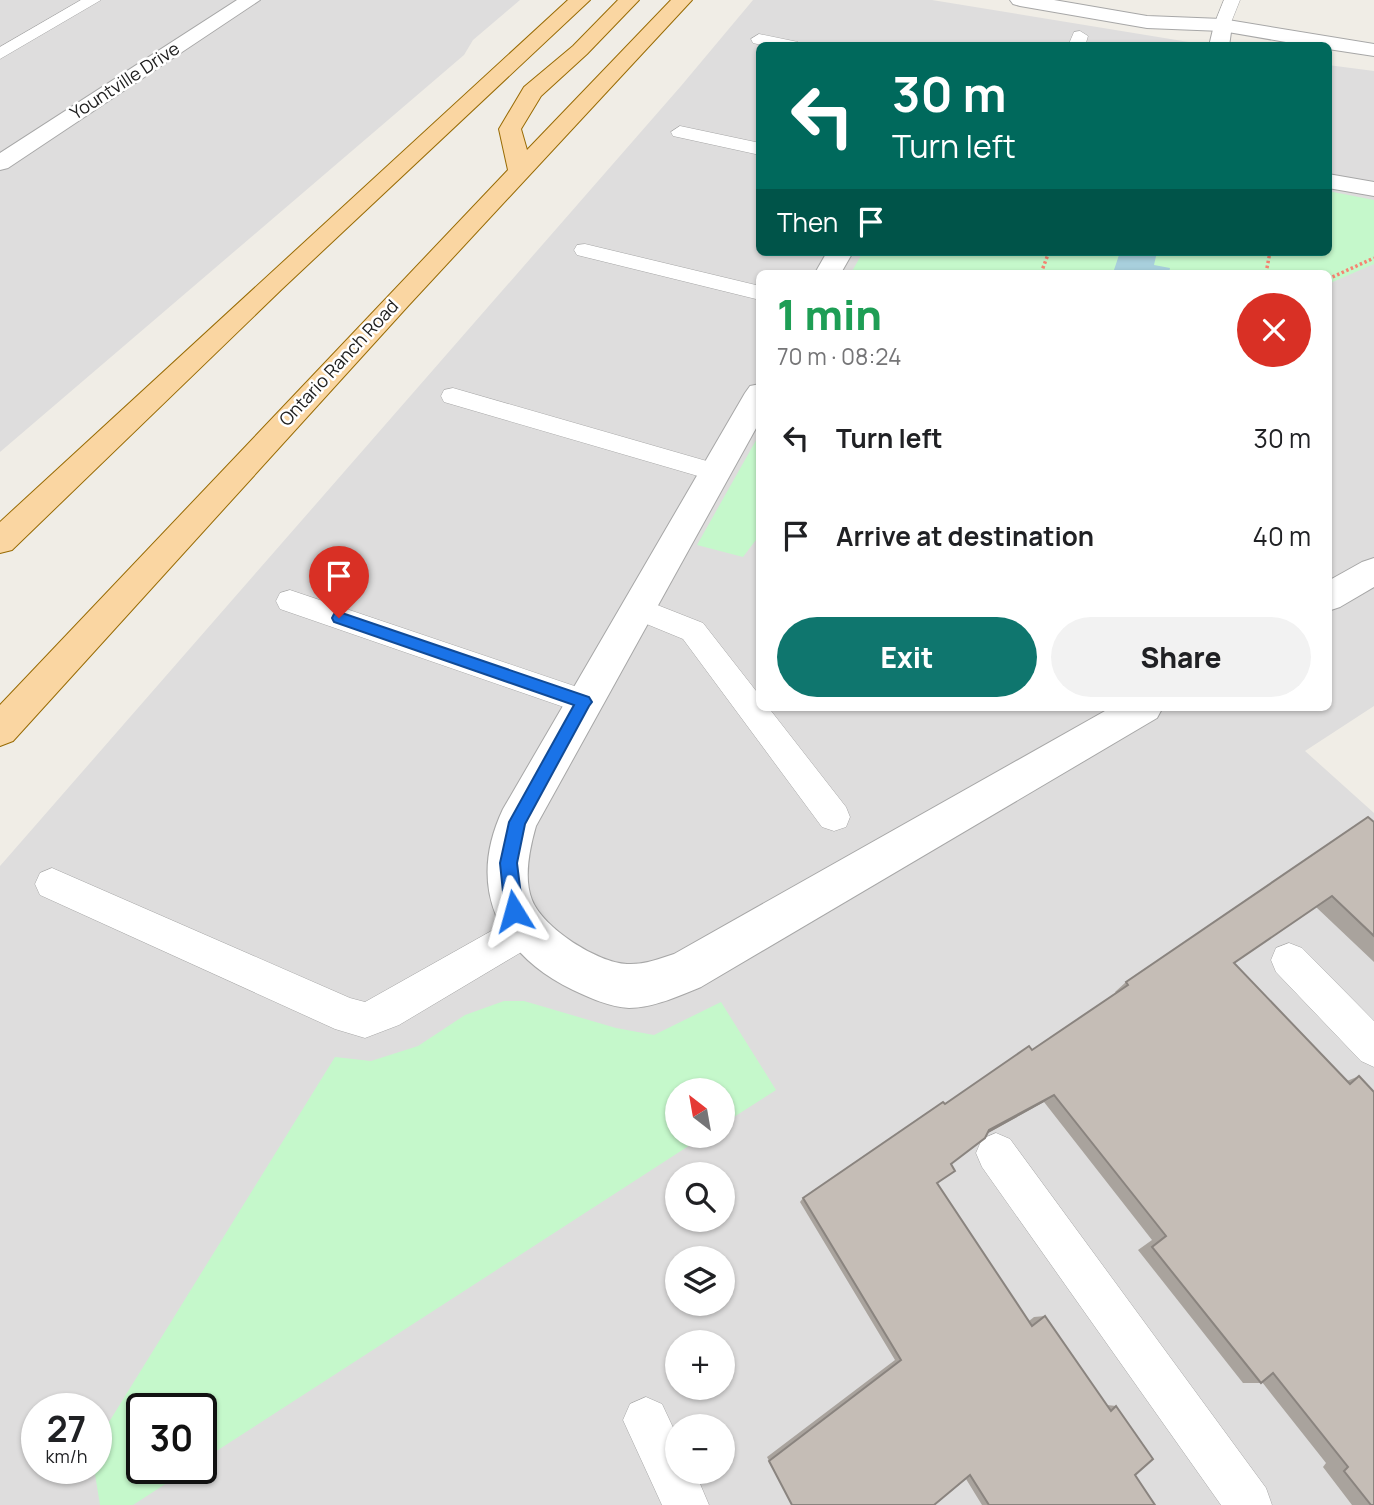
<!DOCTYPE html>
<html lang="en">
<head>
<meta charset="utf-8">
<style>
	body { margin:0; font-family:Manrope,sans-serif; background:#f2f2f2; color:#202124; height:100vh; display:flex; flex-direction:column; font-size:26px; white-space:nowrap }
	* { box-sizing:border-box; margin:0 }
	p { font-size:23px; color:#757577 }
	.icon { flex:none; width:38px; height:38px; fill:none; stroke:currentColor; stroke-width:2; stroke-linecap:round; stroke-linejoin:round }
	.map { position:relative; flex:1; overflow:hidden }
	.side { position:absolute; left:756px; top:270px; width:576px; height:441px; display:flex; flex-direction:column; background:#fff; border-radius:10px; box-shadow:0 2px 5px #0004 }
	.side>* { flex:none }
	.banner { position:absolute; left:756px; top:42px; width:576px; height:214px; border-radius:10px; box-shadow:0 2px 5px #0004; background:#00695c; color:#fff; overflow:hidden }
	.needle { width:46px; rotate:329deg }
	.tools { position:absolute; left:665px; top:1078px; display:grid; gap:14px }
	.tools a { display:grid; place-items:center; width:70px; height:70px; border-radius:50%; background:#fff; box-shadow:0 2px 5px #0004; font-size:35px }
	.speed { position:absolute; left:21px; top:1393px; display:flex; gap:14px; font-size:35px; font-weight:700; text-align:center }
	.speed>* { display:grid; place-content:center; width:91px; height:91px; border-radius:50%; background:#fff; box-shadow:0 2px 5px #0004; line-height:1 }
	.speed small { font-size:18px; font-weight:400 }
	.speed .limit { border:4px solid #111; border-radius:10px; background:#fff; color:#111 }
	.pin { position:absolute; display:grid; place-items:center; width:60px; height:60px; color:#fff; margin:-72px -30px; border-radius:50% 50% 50% 0; rotate:-45deg; box-shadow:0 0 7px #0007 }
	.pin .icon { rotate:45deg }
	.me { position:absolute; width:77px; margin:-38px; rotate:352deg; stroke-linejoin:round; filter:drop-shadow(0 0 5px #0008) }
	.turn { display:flex; align-items:center; gap:24px; height:147px; padding:0 21px; font-size:32px }
	.turn .icon { width:91px; height:91px; stroke-width:2.5 }
	.turn b { display:block; font-size:49px; line-height:60px }
	.then { display:flex; align-items:center; height:66px; padding:0 21px; background:#0003; gap:14px; font-size:26px }
	.round { display:grid; place-items:center; flex:none; width:74px; height:74px; border-radius:37px; background:#f2f2f2 }
	.head { display:flex; align-items:center; justify-content:space-between; height:119px; padding:0 21px }
	h1 { font-size:42px; font-weight:800; line-height:52px; color:#1e9e55 }
	.button { display:flex; gap:14px; margin-top:auto; padding:14px 21px }
	.button a { flex:1; height:80px; border-radius:42px; background:#0f766e; color:#fff; font-size:28px; font-weight:800; line-height:80px; text-align:center }
	.button a+a { background:#f2f2f2; color:#202124 }
	ul { padding:0; list-style:none }
	li { display:flex; align-items:center; gap:21px; height:98px; padding:0 21px }
	li div { flex:1 }
	li b { display:block; font-size:26px }
	li em { font-style:normal }
	.map>svg:first-child { display:block }
</style>
</head>
<body>
<div class="map">
<svg width="1374" height="1505" viewBox="0 0 1374 1505">
	<rect width="100%" height="100%" fill="#f0ede6"/>
	<path fill="#dedddd" fill-rule="evenodd" d="M 0,0 L 520,0 L 473,40 L 464,55 L 0,452 Z
		M 753,0 L 932,0 L 1207,45 L 760,46 L 760,252 L 1328,252 L 1328,65 L 1374,71 L 1374,706 L 1305,751 L 1374,813 L 1374,1505 L 0,1505 L 0,866 L 681,86 ZM 760,273 L 1328,273 L 1328,707 L 760,707 ZM 677,1090 L 723,1090 L 723,1136 L 677,1136 ZM 677,1174 L 723,1174 L 723,1220 L 677,1220 ZM 677,1258 L 723,1258 L 723,1304 L 677,1304 ZM 677,1342 L 723,1342 L 723,1388 L 677,1388 ZM 37,1409 L 96,1409 L 96,1468 L 37,1468 ZM 142,1409 L 201,1409 L 201,1468 L 142,1468 ZM 677,1426 L 723,1426 L 723,1472 L 677,1472 Z"/>
	<path fill="#c5f8cb" d="M 1328,191 L 1374,200 L 1374,264 L 1328,284 L 1328,273 L 851,273 L 863,252 L 1328,252 Z
		M 759,435 L 759,536 L 743,557 L 697,545 Z
		M 504,1001 L 524,1001 L 616,1028 L 654,1035 L 721,1002 L 776,1090 L 723,1124 L 723,1090 L 677,1090 L 677,1136 L 704,1136 L 201,1461 L 201,1409 L 142,1409 L 142,1468 L 190,1468 L 133,1505 L 100,1505 L 94,1468 L 96,1443 L 335,1057 L 371,1061 L 418,1046 L 465,1015 Z"/>
	<path fill="#a8cfdc" d="M 1120,252 L 1157,252 L 1154,265 L 1170,268 L 1169,273 L 1113,273 Z"/>
	<g fill="none" stroke-linecap="round" stroke-linejoin="round">
		<g stroke="#a7a7a7" stroke-width="1">
			<path id="service" d="M 81,0 L 101,0 L 0,59 L 0,47 Z
				M 1224,0 L 1240,0 L 1230,25 L 1222,30 L 1214,25 Z
				M 1080,31 L 1088,36 L 1085,46 L 1068,46 L 1074,32 Z
				M 759,34 L 798,42 L 800,46 L 766,46 L 753,43 L 751,39 Z
				M 680,126 L 760,143 L 760,155 L 673,136 L 671,132 Z
				M 585,244 L 760,286 L 760,300 L 577,255 L 574,250 L 577,245 Z
				M 453,388 L 724,466 L 728,472 L 724,478 L 715,481 L 444,402 L 441,396 L 444,390 Z
				M 290,590 L 595,693 L 599,702 L 595,711 L 584,714 L 280,609 L 276,601 L 280,593 Z
				M 637,597 L 703,623 L 760,696 L 760,707 L 768,707 L 846,807 L 850,817 L 846,827 L 834,831 L 822,827 L 683,639 L 627,616 L 623,608 L 627,600 Z
				M 52,868 L 350,998 L 365,1002 L 516,917 L 528,912 L 540,917 L 546,929 L 540,941 L 399,1025 L 365,1038 L 335,1029 L 40,895 L 35,884 L 40,873 Z
				M 1289,943 L 1302,948 L 1374,1021 L 1374,1067 L 1361,1061 L 1276,972 L 1271,960 L 1276,948 Z
				M 996,1133 L 1010,1139 L 1266,1488 L 1272,1505 L 1221,1505 L 982,1167 L 976,1153 L 982,1139 Z
				M 646,1397 L 662,1404 L 677,1436 L 677,1472 L 695,1472 L 709,1505 L 662,1505 L 623,1420 L 630,1404 Z"/>
		</g>
		<g stroke="#a7a7a7" stroke-width="2">
			<path id="minor" d="M 237,0 L 260,0 L 8,168 L 0,170 L 0,153 Z
				M 1222,19 L 1229,21 L 1232,25 L 1229,46 L 1209,46 L 1215,21 Z
				M 1328,174 L 1374,182 L 1374,196 L 1328,188 Z
				M 827,252 L 853,252 L 841,273 L 815,273 Z
				M 760,384 L 760,421 L 536,826 C 530,847 523,878 532,900 C 543,928 598,963 627,964 C 643,965 659,959 674,954 L 1112,707 L 1163,707 L 1157,718 L 701,987 C 679,996 653,1008 629,1008 C 610,1007 590,998 573,990 C 498,954 466,887 503,809 L 745,393 L 750,386 Z
				M 1374,558 L 1374,587 L 1340,607 L 1328,611 L 1328,581 L 1362,562 Z"/>
		</g>
		<g stroke="#a7a7a7" stroke-width="2">
			<path id="tertiary" d="M 1010,0 L 1054,0 L 1147,16 L 1222,19 L 1374,44 L 1374,56 L 1328,49 L 1328,46 L 1309,46 L 1222,31 L 1147,28 L 1020,6 L 1013,4 Z"/>
		</g>
		<g stroke="#986b04" stroke-width="2">
			<path id="primary" d="M 568,0 L 590,0 L 282,289 L 12,550 L 0,553 L 0,522 Z
				M 618,0 L 639,0 L 587,54 L 541,96 L 521,129 L 527,150 L 671,0 L 692,0 L 408,306 L 13,741 L 0,746 L 0,705 L 508,170 L 499,129 L 524,87 L 573,46 Z"/>
		</g>
		<path stroke="#f68371" stroke-width="3.5" stroke-dasharray="2.5 2.5" stroke-linecap="butt" d="M 1041,273 L 1049,252
			M 1266,273 L 1270,252
			M 1328,279 L 1374,258"/>
		<use href="#service" fill="#fff" fill-rule="evenodd"/>
		<use href="#minor" fill="#fff" fill-rule="evenodd"/>
		<use href="#tertiary" fill="#fff" fill-rule="evenodd"/>
		<use href="#primary" fill="#fad6a2" fill-rule="evenodd"/>
	</g>
	<path fill="#a9a39d" d="M 1374,822 L 1374,962 L 1316,907 L 1234,963 L 1347,1081 L 1359,1076 L 1374,1505 L 1352,1505 L 1323,1467 L 1326,1463 L 1262,1382 L 1261,1383 L 1243,1383 L 1138,1250 L 1152,1240 L 1044,1102 L 988,1133 L 951,1164 L 937,1183 L 1029,1321 L 1034,1317 L 1045,1316 L 1107,1405 L 1116,1406 L 1135,1475 L 1155,1505 L 982,1505 L 966,1479 L 934,1505 L 792,1505 L 767,1457 L 895,1360 L 800,1202 L 803,1198 L 945,1104 L 1032,1050 L 1116,993 L 1115,992 L 1126,982 Z"/>
	<path fill="#8a847f" d="M 1054,1095 L 1044,1102 L 981,1137 L 989,1130 Z"/>
	<path fill="#c5bdb6" stroke="#8a847f" stroke-width="2" d="M 1368,817 L 1374,822 L 1374,936 L 1332,896 L 1234,963 L 1350,1084 L 1359,1076 L 1374,1092 L 1374,1505 L 1371,1505 L 1344,1471 L 1348,1467 L 1273,1373 L 1261,1383 L 1152,1247 L 1166,1236 L 1054,1095 L 989,1130 L 985,1138 L 951,1164 L 955,1171 L 937,1183 L 1032,1326 L 1045,1316 L 1111,1411 L 1116,1406 L 1153,1459 L 1135,1475 L 1155,1505 L 989,1505 L 970,1475 L 934,1505 L 792,1505 L 769,1461 L 901,1360 L 803,1198 L 943,1102 L 945,1104 L 1029,1046 L 1032,1050 L 1128,985 L 1126,982 Z"/>
	<path fill="#1a73e8" stroke="#114b97" stroke-width="2" d="M 339,612 L 589,697 L 592,702 L 589,706 L 525,824 L 517,863 L 523,911 L 520,917 L 514,919 L 508,917 L 505,911 L 500,863 L 509,822 L 574,705 L 334,622 L 332,618 L 334,614 Z"/>
	<g text-anchor="middle" stroke-width="5" stroke-linejoin="round" paint-order="stroke">
		<g font-size="18" fill="#202020" stroke="#fff">
			<text transform="translate(125 81) rotate(-33)" y="6">Yountville Drive</text>
			<text transform="translate(339 363) rotate(-47)" y="6">Ontario Ranch Road</text>
		</g>
	</g>
</svg>
<div class="tools">
<a><svg class="needle" viewBox="-14 -14 28 28"><path d="M0-13l5 13h-10z" fill="#e53935"/><path d="M0 13l5-13h-10z" fill="#757577"/></svg></a>
<a><svg class="icon" aria-label="search" viewBox="0 0 24 24"><circle cx="10" cy="10" r="6"/><path d="M15 15l6 6"/></svg></a>
<a><svg class="icon" aria-label="layers" viewBox="0 0 24 24"><path d="M12 4l9 5-9 5-9-5zM3 14l9 5 9-5"/></svg></a>
<a>+</a>
<a>−</a>
</div>
<div class="speed"><div>27<small>km/h</small></div><div class="limit">30</div></div>
<div class="pin" style="left:339px;top:618px;background:#d93025"><svg class="icon" aria-label="arrive" viewBox="0 0 24 24"><path d="M6 21V4h12l-3 4 3 4H6"/></svg></div>
<svg class="me" style="left:514px;top:911px" viewBox="-20 -20 40 40"><path d="M0-17L14 15 0 8-14 15z" fill="#1a73e8" stroke="#fff" stroke-width="4"/></svg>
<div class="banner">
<div class="turn"><svg class="icon" aria-label="left" viewBox="0 0 24 24"><path d="M17 20v-9H6M10 6l-5 5 5 5"/></svg><div><b>30 m</b>Turn left</div></div>
<div class="then">Then<svg class="icon" aria-label="arrive" viewBox="0 0 24 24"><path d="M6 21V4h12l-3 4 3 4H6"/></svg></div>
</div>
<section class="side">
<div class="head"><div><h1>1 min</h1><p>70 m · 08:24</p></div><a class="round" style="background:#d93025;color:#fff"><svg class="icon" aria-label="close" viewBox="0 0 24 24"><path d="M6 6l12 12M18 6L6 18"/></svg></a></div>
<ul>
<li><svg class="icon" aria-label="left" viewBox="0 0 24 24"><path d="M17 20v-9H6M10 6l-5 5 5 5"/></svg><div><b>Turn left</b></div><em>30 m</em></li>
<li><svg class="icon" aria-label="arrive" viewBox="0 0 24 24"><path d="M6 21V4h12l-3 4 3 4H6"/></svg><div><b>Arrive at destination</b></div><em>40 m</em></li>
</ul>
<div class="button"><a>Exit</a><a>Share</a></div>
</section>
</div>
</body>
</html>
